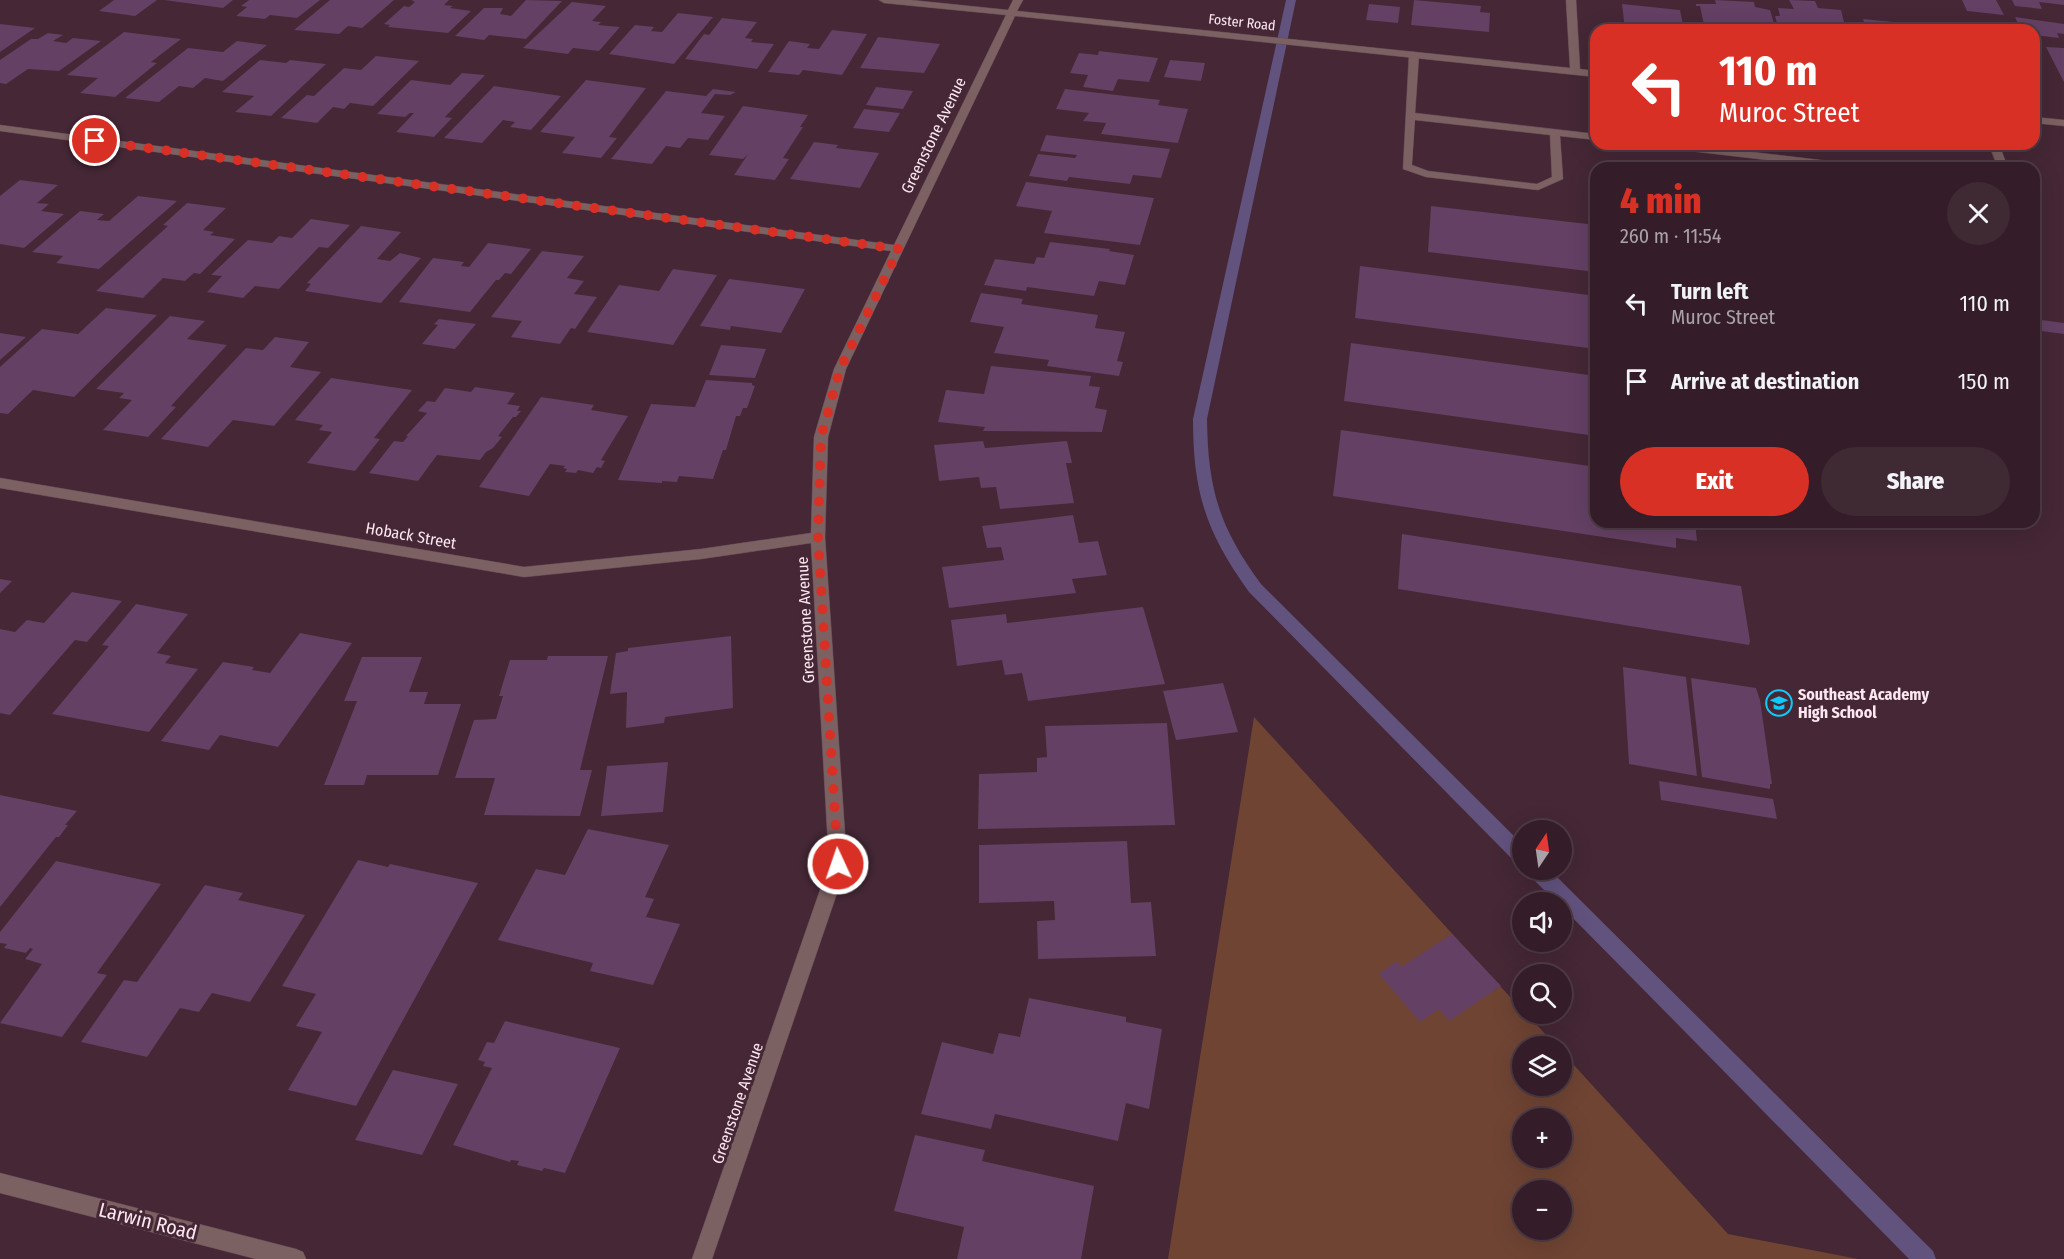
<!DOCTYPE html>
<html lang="en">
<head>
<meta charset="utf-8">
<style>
	body { margin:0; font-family:"Fira Sans Condensed",sans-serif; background:#3f2a34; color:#f1f3f6; height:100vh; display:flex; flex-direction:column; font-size:22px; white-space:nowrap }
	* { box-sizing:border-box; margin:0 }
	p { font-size:20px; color:#a9a2a8 }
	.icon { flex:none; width:33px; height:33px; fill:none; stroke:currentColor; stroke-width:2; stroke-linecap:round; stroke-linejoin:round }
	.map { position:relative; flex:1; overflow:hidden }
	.side { position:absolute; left:1590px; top:162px; width:450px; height:366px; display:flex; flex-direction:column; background:#341d28; border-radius:18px; box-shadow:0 6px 24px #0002,0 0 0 2px #4e3b45 }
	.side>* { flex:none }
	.guide { position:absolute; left:1590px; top:24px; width:450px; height:126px; border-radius:18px; box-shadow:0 6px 24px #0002,0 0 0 2px #4e3b45; background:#d93025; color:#fff; overflow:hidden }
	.needle { width:39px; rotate:13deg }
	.controls { position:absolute; left:1512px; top:820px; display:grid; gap:12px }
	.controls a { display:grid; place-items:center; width:60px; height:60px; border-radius:50%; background:#341d28; box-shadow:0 6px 24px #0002,0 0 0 2px #4e3b45; font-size:30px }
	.pin { position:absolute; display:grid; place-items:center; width:51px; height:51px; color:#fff; margin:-26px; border:3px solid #fff; border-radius:50%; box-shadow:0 2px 6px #0007 }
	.me { position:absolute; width:66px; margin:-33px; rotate:357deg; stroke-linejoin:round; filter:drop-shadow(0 0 4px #0008) }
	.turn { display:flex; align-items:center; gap:21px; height:126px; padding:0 30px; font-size:27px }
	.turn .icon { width:78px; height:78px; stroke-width:2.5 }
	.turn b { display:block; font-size:42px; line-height:51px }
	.round { display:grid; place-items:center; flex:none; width:63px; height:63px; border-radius:32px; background:#3f2a34 }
	.head { display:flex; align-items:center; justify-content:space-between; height:102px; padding:0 30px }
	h1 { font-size:36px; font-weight:800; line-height:45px; color:#d93025 }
	.primary-button { display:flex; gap:12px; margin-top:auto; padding:12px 30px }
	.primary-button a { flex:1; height:69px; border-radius:36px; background:#d93025; color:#fff; font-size:24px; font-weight:800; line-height:69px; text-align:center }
	.primary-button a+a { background:#3f2a34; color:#f1f3f6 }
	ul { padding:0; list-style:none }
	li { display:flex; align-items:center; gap:18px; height:78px; padding:0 30px }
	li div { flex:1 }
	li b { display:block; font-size:22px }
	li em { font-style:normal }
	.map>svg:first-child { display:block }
</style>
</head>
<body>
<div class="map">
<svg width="2064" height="1259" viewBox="0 0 2064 1259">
	<rect width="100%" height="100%" fill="#452735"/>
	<path fill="#6f4433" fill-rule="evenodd" d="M 1254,717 L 1522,1010 L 1522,1014 L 1527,1014 L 1557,1047 L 1522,1047 L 1522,1086 L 1562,1086 L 1562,1052 L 1728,1234 L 1858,1259 L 1168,1259 ZM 1522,1119 L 1562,1119 L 1562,1158 L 1522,1158 ZM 1522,1191 L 1562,1191 L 1562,1230 L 1522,1230 Z"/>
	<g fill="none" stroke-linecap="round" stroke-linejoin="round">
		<path fill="#62527e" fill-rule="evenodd" d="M 1286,0 L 1296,0 L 1207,419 C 1208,489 1219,527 1261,584 L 1522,844 L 1522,864 L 1515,862 L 1249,592 C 1206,532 1193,493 1193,419 Z
			M 1528,870 L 1550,870 L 1933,1251 L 1936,1259 L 1909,1259 L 1562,907 L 1562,903 L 1557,903 L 1530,876 Z"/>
	</g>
	<path fill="#634064" d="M 114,0 L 157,0 L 135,16 L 99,11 Z
		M 164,0 L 233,0 L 223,8 Z
		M 249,0 L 320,0 L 297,18 L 270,15 L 265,19 L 236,16 L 247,7 L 241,6 Z
		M 330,0 L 394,0 L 362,28 L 348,26 L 339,34 L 294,30 Z
		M 411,0 L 449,0 L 444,5 L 453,6 L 450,8 L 471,11 L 448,33 L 388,27 L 390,25 L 384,24 L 404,6 L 409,7 L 415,2 Z
		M 526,0 L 562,1 L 526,39 L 489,35 L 484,40 L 455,36 L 484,8 L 503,8 L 500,14 L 511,16 Z
		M 1414,0 L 1481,6 L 1480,12 L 1490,13 L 1489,32 L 1411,25 Z
		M 1715,0 L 1754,2 L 1755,7 L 1770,10 L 1776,30 L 1705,30 L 1700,6 L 1696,6 L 1696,4 L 1716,4 Z
		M 1789,0 L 1815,1 L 1818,8 L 1841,10 L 1844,22 L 1851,23 L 1853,30 L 1779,30 L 1775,16 L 1780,16 L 1778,8 L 1794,9 Z
		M 1962,0 L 1996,0 L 2004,15 L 1967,11 Z
		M 2012,0 L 2064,0 L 2064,5 L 2039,2 L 2042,9 L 2015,6 Z
		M 572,2 L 606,6 L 592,21 L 601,22 L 598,25 L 620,27 L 599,51 L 573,48 L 568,54 L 523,48 Z
		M 1369,4 L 1400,7 L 1398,23 L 1366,20 Z
		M 1622,4 L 1680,10 L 1684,30 L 1625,30 Z
		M 678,13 L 713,17 L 674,64 L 609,54 L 635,25 L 654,27 L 651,31 L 662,32 Z
		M 2015,17 L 2064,24 L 2064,34 L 2057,33 L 2059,38 L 2034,35 L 2034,30 L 2021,30 Z
		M 722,18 L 757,22 L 745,38 L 753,39 L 751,42 L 774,44 L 757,69 L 685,59 L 704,34 L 709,35 Z
		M 1863,19 L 1924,25 L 1926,30 L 1867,30 Z
		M 0,24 L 35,28 L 0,52 Z
		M 832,30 L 867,34 L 842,75 L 803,70 L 799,75 L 768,72 L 789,41 L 810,44 L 807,48 L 819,49 Z
		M 124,32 L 181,39 L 151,62 L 157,63 L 115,97 L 80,93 L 98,78 L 67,75 Z
		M 48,33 L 63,35 L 53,41 L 66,43 L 73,38 L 101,41 L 59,71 L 28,69 L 6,84 L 0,83 L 0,60 L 31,39 L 38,39 Z
		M 878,37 L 940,44 L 924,73 L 860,68 Z
		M 237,41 L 267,45 L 223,81 L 205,78 L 193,88 L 179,86 L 159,102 L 125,98 L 188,48 L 223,52 Z
		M 2046,47 L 2064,48 L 2064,82 Z
		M 1099,51 L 1158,58 L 1149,82 L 1118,79 L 1113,91 L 1083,87 L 1088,75 L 1070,73 L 1079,53 L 1098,55 Z
		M 376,56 L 419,61 L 373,106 L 350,103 L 344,109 L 333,107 L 317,123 L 281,118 L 307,95 L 314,96 L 344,68 L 361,70 Z
		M 260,60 L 286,63 L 290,60 L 326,64 L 271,116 L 235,112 L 254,96 L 222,92 Z
		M 1170,60 L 1205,63 L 1201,81 L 1164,77 Z
		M 462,73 L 485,75 L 445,117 L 452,118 L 434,137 L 396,132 L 414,113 L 410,113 L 405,117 L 377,114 L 411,80 L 450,85 Z
		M 586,80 L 646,88 L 609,137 L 617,138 L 601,158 L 562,153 L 575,137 L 540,132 Z
		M 494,86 L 561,96 L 531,130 L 510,127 L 515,122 L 503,120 L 482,143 L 444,138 Z
		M 876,87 L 913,91 L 903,109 L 866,105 Z
		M 713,89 L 736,92 L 730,95 L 715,94 L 701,113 L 725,116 L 708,140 L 688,138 L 680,148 L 666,146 L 652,164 L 611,159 L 666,91 L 706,96 Z
		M 1065,89 L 1160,100 L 1158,105 L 1188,109 L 1178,143 L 1101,134 L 1106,123 L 1083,121 L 1089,113 L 1056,109 Z
		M 743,106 L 808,115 L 800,127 L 803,127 L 783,158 L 789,159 L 775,180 L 734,175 L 748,154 L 743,159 L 709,155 Z
		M 864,109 L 900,113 L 889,132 L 853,128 Z
		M 1046,135 L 1090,140 L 1170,149 L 1161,178 L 1133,175 L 1130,184 L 1069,177 L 1067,181 L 1029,176 L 1038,154 L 1075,158 L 1077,155 L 1040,151 Z
		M 814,142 L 838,145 L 836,148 L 879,153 L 860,188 L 790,179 Z
		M 20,180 L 58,185 L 37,203 L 49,204 L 41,211 L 64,214 L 24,248 L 0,244 L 0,196 Z
		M 1026,182 L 1154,198 L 1140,245 L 1044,233 L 1052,211 L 1016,206 Z
		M 138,196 L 177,201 L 99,269 L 56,263 L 63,256 L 32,252 L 80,211 L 104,214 L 97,220 L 109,221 Z
		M 187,203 L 226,208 L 203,230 L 214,232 L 210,235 L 235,239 L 200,274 L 194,273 L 185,281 L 163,278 L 143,298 L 96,291 L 168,226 L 163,225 Z
		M 1431,206 L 1596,225 L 1596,272 L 1428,252 Z
		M 311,219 L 350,225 L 328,248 L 319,247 L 279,289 L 255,286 L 243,298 L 207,292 L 222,276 L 211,275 L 248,240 L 272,243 L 279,236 L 292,238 Z
		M 361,226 L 401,232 L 377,259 L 390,261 L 400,253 L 421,258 L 381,303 L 305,291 L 311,284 L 307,283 Z
		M 1050,242 L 1110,249 L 1109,251 L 1134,255 L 1125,285 L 1099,281 L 1094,296 L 1027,287 L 1026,291 L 984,285 L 995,259 L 1034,264 L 1037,257 L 1044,258 Z
		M 488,243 L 531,249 L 511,274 L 505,273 L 499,280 L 496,280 L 470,312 L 399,302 L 433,258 L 464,262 L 461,266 L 469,267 Z
		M 542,251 L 584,256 L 567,278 L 584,281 L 574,294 L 597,297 L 575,329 L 571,328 L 560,344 L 511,337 L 522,321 L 491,317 Z
		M 1360,266 L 1596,296 L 1596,349 L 1355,318 Z
		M 673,269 L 717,275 L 673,345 L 587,332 L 619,285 L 659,291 Z
		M 729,279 L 805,289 L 781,333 L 731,326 L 730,330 L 700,326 Z
		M 981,293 L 1023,299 L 1021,304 L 1098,315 L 1095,328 L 1125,332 L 1117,361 L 1123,362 L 1119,376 L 1047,366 L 1049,360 L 994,353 L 1004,327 L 970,322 Z
		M 106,308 L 157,315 L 74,397 L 33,390 L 8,414 L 0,413 L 0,367 L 42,329 L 78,334 Z
		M 170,316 L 205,321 L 187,339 L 227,345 L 171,406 L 176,407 L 148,437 L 103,430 L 132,400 L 119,398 L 124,393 L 96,389 Z
		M 439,319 L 476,324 L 455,349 L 422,344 L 438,325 L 434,324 Z
		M 2034,319 L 2064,323 L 2064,334 L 2034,330 Z
		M 0,333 L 26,337 L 0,360 Z
		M 275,337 L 309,342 L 290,367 L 321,372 L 274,426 L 233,420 L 208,447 L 161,439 L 246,348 L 263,350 Z
		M 1351,343 L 1596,376 L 1596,436 L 1344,401 Z
		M 721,345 L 766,349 L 755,378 L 709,375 Z
		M 991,366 L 1091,376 L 1089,386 L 1100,387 L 1095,408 L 1107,410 L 1102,432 L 983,431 L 985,427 L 938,422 L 946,390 L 984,394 Z
		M 331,378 L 412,390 L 374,438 L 380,439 L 355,471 L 307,463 L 332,432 L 319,430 L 323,425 L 295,420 Z
		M 706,380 L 752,383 L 752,385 L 755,386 L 747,408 L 743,408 L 740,416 L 736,416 L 726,450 L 723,450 L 713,479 L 679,476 L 677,482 L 662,481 L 662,483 L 618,480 L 651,404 L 695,407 Z
		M 475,387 L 515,393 L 507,404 L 520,406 L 517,411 L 521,411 L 516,417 L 513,417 L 498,436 L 502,437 L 493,448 L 486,452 L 480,460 L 437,455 L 418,481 L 369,473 L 394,441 L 403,442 L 408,436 L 406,436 L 427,413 L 418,411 L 427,401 L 435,402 L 445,388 L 471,392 Z
		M 541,397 L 594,405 L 591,410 L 628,416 L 601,460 L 605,461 L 601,468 L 597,467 L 593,473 L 578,470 L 576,473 L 565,472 L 567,469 L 563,468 L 565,466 L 550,464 L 529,496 L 479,487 Z
		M 1341,430 L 1596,467 L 1596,522 L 1695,522 L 1697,541 L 1676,538 L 1676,548 L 1333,496 Z
		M 983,441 L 985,448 L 1067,441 L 1072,463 L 1066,463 L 1074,503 L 1000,509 L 996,487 L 981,488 L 979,477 L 939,481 L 934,445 Z
		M 1073,515 L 1079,543 L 1098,541 L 1107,575 L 1072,579 L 1076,593 L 949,608 L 942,567 L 1004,560 L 1001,547 L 987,548 L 982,526 Z
		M 1402,534 L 1741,586 L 1750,641 L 1749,645 L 1398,589 Z
		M 0,579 L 12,581 L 0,593 Z
		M 72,592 L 122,601 L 87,642 L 75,640 L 10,715 L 0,713 L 0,629 L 15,632 L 27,620 L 44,623 Z
		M 136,604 L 188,614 L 157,653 L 171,656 L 165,663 L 198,669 L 149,732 L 52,714 L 109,646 L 102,645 Z
		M 1143,607 L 1165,684 L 1028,701 L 1022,673 L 1005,675 L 1002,660 L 957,666 L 951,620 L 1006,614 L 1007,623 Z
		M 300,633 L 352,643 L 278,747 L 220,735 L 209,750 L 161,741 L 223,662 L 254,667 L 252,670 L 270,673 Z
		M 731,636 L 733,708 L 665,717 L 664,723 L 626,728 L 627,692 L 610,694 L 616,653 L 628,651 L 628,648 Z
		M 548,656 L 608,656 L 580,770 L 592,770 L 580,816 L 484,815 L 495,778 L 455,778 L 474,720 L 496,719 L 503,696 L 499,696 L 510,660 L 547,660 Z
		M 362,657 L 422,657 L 409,692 L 428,692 L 424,704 L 461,704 L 438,775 L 367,775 L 364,785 L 324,785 L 357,701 L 344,701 Z
		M 1623,667 L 1686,677 L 1697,776 L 1629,764 Z
		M 1691,678 L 1756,688 L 1760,700 L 1772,784 L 1770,784 L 1770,789 L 1702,777 Z
		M 1223,683 L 1238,732 L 1176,740 L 1163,691 Z
		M 1167,723 L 1175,825 L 978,829 L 979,774 L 1037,772 L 1037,758 L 1047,757 L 1045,726 Z
		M 668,762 L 663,812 L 601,816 L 607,766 Z
		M 1659,781 L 1773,799 L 1777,819 L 1661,800 Z
		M 0,795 L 77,811 L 65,825 L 68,825 L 59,837 L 56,837 L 0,907 Z
		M 588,829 L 669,845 L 645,897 L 654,899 L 646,917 L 680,924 L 653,985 L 590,971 L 593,963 L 498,940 L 536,869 L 565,875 Z
		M 1127,841 L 1131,903 L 1151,902 L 1156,956 L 1038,959 L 1037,921 L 1055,920 L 1054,901 L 979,903 L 979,845 Z
		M 358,860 L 388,867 L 390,864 L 478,883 L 356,1106 L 288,1090 L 322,1032 L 296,1026 L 316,994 L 282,986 Z
		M 56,861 L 161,884 L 97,973 L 107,975 L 62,1037 L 0,1023 L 42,964 L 25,959 L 33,949 L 30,948 L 26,953 L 4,948 L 7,944 L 0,943 L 0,932 Z
		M 205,885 L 243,893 L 238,900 L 305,915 L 250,1002 L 212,993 L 199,1012 L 180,1008 L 147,1057 L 81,1042 L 124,980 L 137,982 Z
		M 1452,934 L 1501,986 L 1449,1021 L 1439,1009 L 1420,1022 L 1379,974 L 1397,961 L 1401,967 Z
		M 1029,998 L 1126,1017 L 1126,1022 L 1162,1029 L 1149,1109 L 1126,1103 L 1118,1141 L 995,1114 L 991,1129 L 921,1114 L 942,1042 L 993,1054 L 999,1033 L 1020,1037 Z
		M 505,1021 L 620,1048 L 565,1173 L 544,1168 L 542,1171 L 517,1165 L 519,1161 L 511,1160 L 510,1162 L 453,1145 L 492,1068 L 483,1066 L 485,1062 L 478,1060 L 487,1042 L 494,1043 Z
		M 393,1070 L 458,1084 L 422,1155 L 355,1140 Z
		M 915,1135 L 985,1150 L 982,1161 L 1094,1186 L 1081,1259 L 957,1259 L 964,1227 L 894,1211 Z"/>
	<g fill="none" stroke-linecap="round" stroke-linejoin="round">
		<g stroke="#624653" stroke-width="1">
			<path id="lane" d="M 1414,52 L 1419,55 L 1415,113 L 1596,134 L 1596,140 L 1560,136 L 1563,179 L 1538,190 L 1426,177 L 1403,169 L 1409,55 ZM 1415,120 L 1550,135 L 1552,177 L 1537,184 L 1428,171 L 1412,165 Z
				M 1651,144 L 1683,144 L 1863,165 L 1868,168 L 1835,168 L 1656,147 Z
				M 1989,144 L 1999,144 L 2008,168 L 1998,168 Z"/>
		</g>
		<g stroke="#624653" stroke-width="1">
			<path id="street" d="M 879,0 L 911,0 L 1008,10 L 1013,0 L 1023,0 L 1017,11 L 1570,68 L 1566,0 L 1576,0 L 1580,69 L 1596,71 L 1596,77 L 1015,16 L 846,369 L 828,437 L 825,537 L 847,864 L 712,1259 L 692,1259 L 829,864 L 811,543 L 701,559 L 524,577 L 0,488 L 0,478 L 524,567 L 701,549 L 811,533 L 814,437 L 834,369 L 891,251 L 0,131 L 0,125 L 894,245 L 1006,15 L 884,3 Z
				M 2034,117 L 2064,120 L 2064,126 L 2034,123 Z
				M 0,1173 L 296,1249 L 303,1252 L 306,1259 L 256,1259 L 0,1193 Z"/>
		</g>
		<use href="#lane" fill="#7b6162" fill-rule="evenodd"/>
		<use href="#street" fill="#7b6162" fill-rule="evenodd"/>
	</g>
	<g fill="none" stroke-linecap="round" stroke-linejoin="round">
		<path stroke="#d93025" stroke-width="10" stroke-dasharray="0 18" d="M 95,141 L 899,249 L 840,369 L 821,437 L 818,537 L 838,864"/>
	</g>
	<defs>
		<g id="school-ring" transform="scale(1.35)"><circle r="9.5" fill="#452735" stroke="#0dcafa" stroke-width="1.5"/><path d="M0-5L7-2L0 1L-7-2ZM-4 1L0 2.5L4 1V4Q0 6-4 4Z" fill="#0dcafa"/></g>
	</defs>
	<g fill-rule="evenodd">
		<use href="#school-ring" x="1779" y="703"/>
	</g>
	<g text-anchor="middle" stroke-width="6" stroke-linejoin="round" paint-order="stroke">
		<g font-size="14" fill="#fde8f0" stroke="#452735">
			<text transform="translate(1242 22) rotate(6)" y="5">Foster Road</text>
		</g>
		<g font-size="16" fill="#fde8f0" stroke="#452735">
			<text transform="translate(933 135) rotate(-64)" y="6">Greenstone Avenue</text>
			<text transform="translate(411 535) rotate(10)" y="6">Hoback Street</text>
			<text transform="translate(805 620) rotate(-93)" y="6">Greenstone Avenue</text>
			<text transform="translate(737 1103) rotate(-71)" y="6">Greenstone Avenue</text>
		</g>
		<g font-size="16" font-weight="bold" fill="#fde8f0" stroke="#452735" text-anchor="start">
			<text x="1798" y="700">Southeast Academy<tspan x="1798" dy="18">High School</tspan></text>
		</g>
		<g font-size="20" fill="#fde8f0" stroke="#452735">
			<text transform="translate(148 1221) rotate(14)" y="7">Larwin Road</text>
		</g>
	</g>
</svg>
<div class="controls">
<a><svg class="needle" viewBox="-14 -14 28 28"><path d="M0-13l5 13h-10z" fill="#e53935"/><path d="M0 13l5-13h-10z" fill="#a9a2a8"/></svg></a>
<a><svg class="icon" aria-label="sound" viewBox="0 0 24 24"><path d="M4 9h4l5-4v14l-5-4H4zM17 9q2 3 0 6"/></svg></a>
<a><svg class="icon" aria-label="search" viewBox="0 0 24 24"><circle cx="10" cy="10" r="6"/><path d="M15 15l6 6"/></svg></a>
<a><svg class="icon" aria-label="layers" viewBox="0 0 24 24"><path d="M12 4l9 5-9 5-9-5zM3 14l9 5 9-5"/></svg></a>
<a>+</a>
<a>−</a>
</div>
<div class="pin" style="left:95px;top:141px;background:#d93025"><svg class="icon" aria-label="arrive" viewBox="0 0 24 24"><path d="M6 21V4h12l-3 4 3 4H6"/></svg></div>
<svg class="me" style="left:838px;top:864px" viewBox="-20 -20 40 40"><circle r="17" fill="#d93025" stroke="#fff" stroke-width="3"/><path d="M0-11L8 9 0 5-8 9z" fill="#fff"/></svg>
<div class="guide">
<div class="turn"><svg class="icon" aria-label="left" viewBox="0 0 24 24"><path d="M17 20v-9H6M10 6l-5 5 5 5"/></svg><div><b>110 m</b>Muroc Street</div></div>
</div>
<section class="side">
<div class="head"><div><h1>4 min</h1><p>260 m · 11:54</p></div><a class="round"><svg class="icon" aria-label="close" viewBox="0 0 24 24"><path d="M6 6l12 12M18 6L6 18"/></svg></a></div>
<ul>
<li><svg class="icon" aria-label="left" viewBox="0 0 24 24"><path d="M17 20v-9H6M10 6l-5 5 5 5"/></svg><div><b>Turn left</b><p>Muroc Street</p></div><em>110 m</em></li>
<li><svg class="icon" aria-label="arrive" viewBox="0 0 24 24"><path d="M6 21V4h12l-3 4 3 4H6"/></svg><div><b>Arrive at destination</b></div><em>150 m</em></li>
</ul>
<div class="primary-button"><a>Exit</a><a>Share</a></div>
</section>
</div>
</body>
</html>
